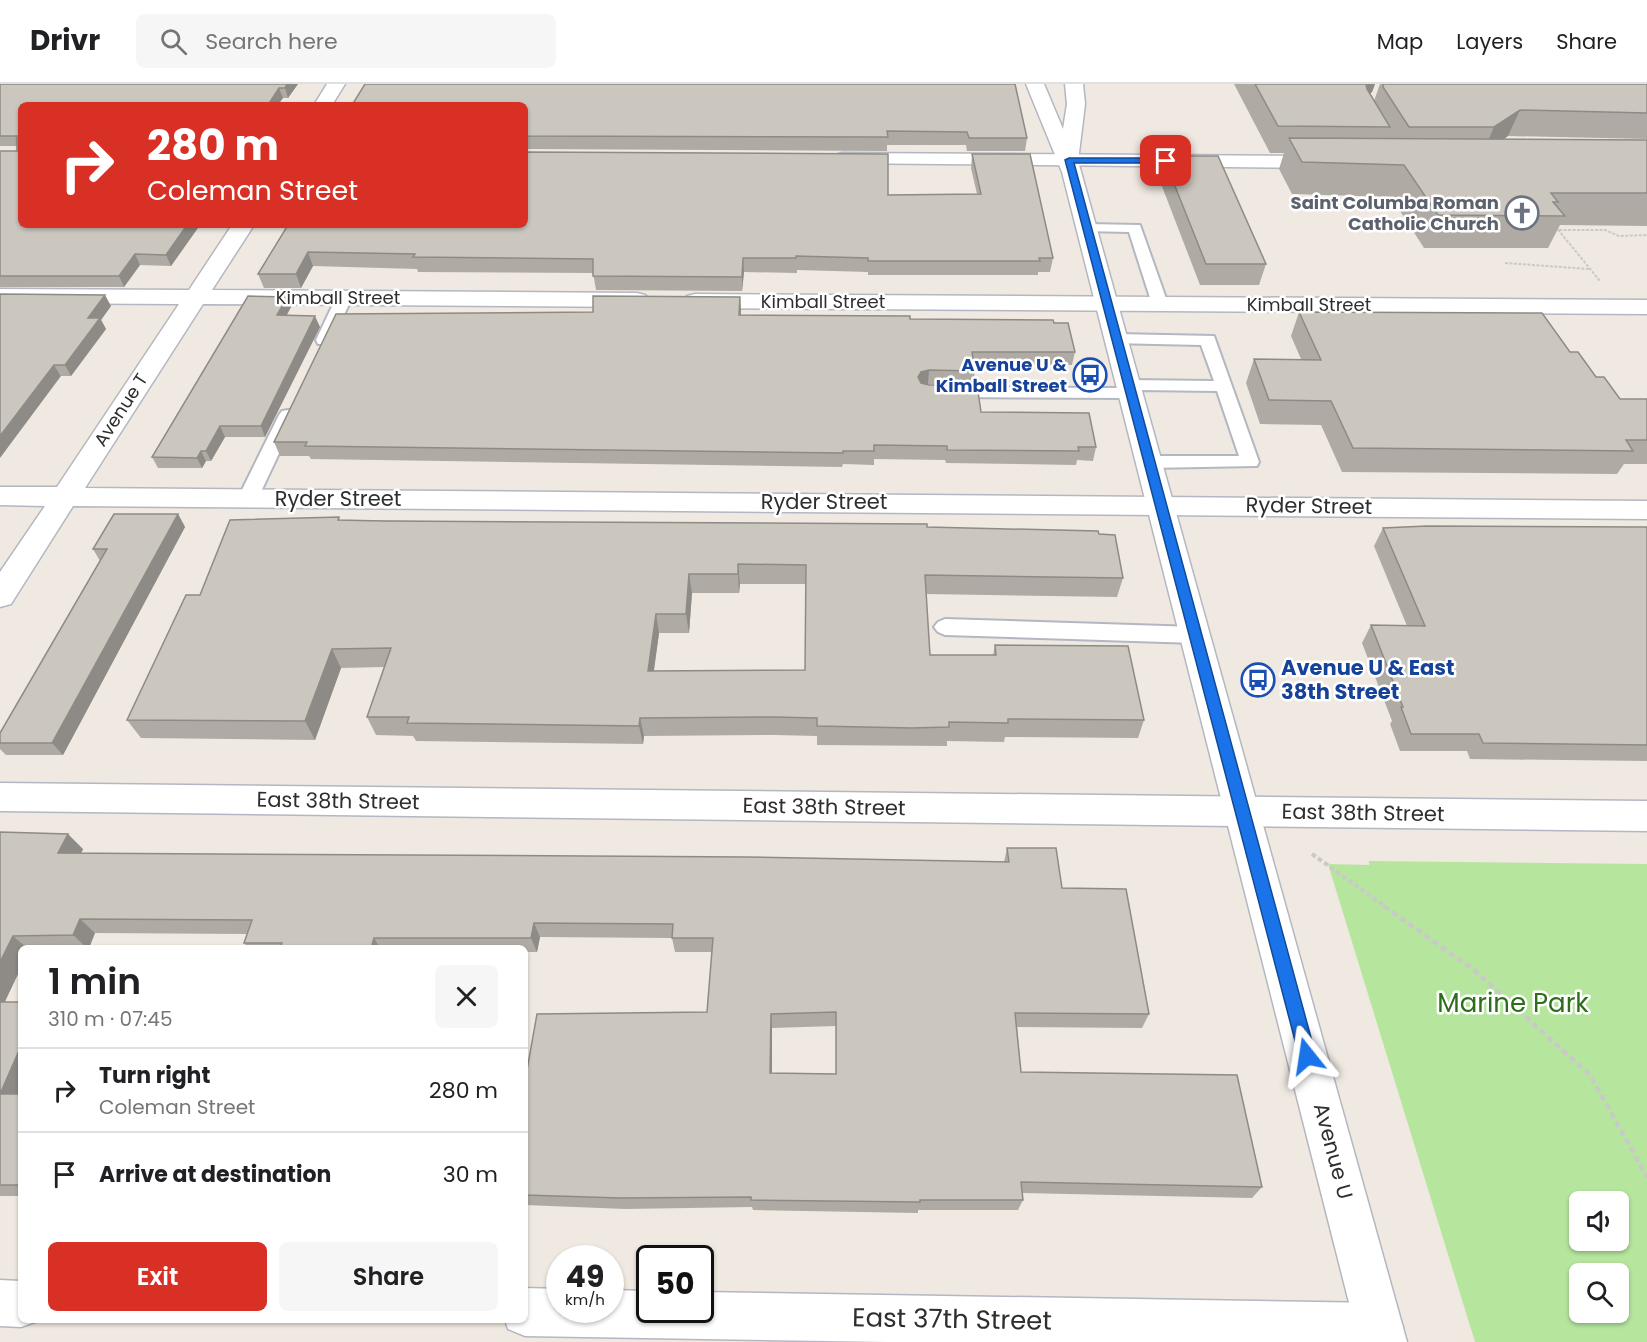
<!DOCTYPE html>
<html lang="en">
<head>
<meta charset="utf-8">
<style>
	body { margin:0; font-family:Poppins,sans-serif; background:#f6f6f6; color:#202124; height:100vh; display:flex; flex-direction:column; font-size:22px; white-space:nowrap }
	* { box-sizing:border-box; margin:0 }
	p { font-size:20px; color:#757577 }
	.icon { flex:none; width:33px; height:33px; fill:none; stroke:currentColor; stroke-width:2; stroke-linecap:round; stroke-linejoin:round }
	.map { position:relative; flex:1; overflow:hidden }
	.details { position:absolute; left:18px; top:861px; width:510px; height:378px; display:flex; flex-direction:column; background:#fff; border-radius:9px; box-shadow:0 2px 4px #0004 }
	.details>* { flex:none }
	.top-card { position:absolute; left:18px; top:18px; width:510px; height:126px; border-radius:9px; box-shadow:0 2px 4px #0004; background:#d93025; color:#fff; overflow:hidden }
	.controls { position:absolute; left:1569px; top:1107px; display:grid; gap:12px }
	.controls a { display:grid; place-items:center; width:60px; height:60px; border-radius:9px; background:#fff; box-shadow:0 2px 4px #0004; font-size:30px }
	.speed { position:absolute; left:546px; top:1161px; display:flex; gap:12px; font-size:30px; font-weight:700; text-align:center }
	.speed>* { display:grid; place-content:center; width:78px; height:78px; border-radius:50%; background:#fff; box-shadow:0 2px 4px #0004; line-height:1 }
	.speed small { font-size:15px; font-weight:400 }
	.speed .limit { border:3px solid #111; border-radius:9px; background:#fff; color:#111 }
	.pin { position:absolute; display:grid; place-items:center; width:51px; height:51px; color:#fff; margin:-26px; border-radius:12px; box-shadow:0 3px 9px #0006 }
	.me { position:absolute; width:66px; margin:-33px; rotate:345deg; stroke-linejoin:round; filter:drop-shadow(0 0 4px #0008) }
	.turn { display:flex; align-items:center; gap:21px; height:126px; padding:0 30px; font-size:27px }
	.turn .icon { width:78px; height:78px; stroke-width:2.5 }
	.turn b { display:block; font-size:42px; line-height:51px }
	.round { display:grid; place-items:center; flex:none; width:63px; height:63px; border-radius:9px; background:#f6f6f6 }
	.overview { display:flex; align-items:center; justify-content:space-between; height:102px; padding:0 30px }
	h1 { font-size:36px; font-weight:600; line-height:45px }
	.primary-button { display:flex; gap:12px; margin-top:auto; padding:12px 30px }
	.primary-button a { flex:1; height:69px; border-radius:9px; background:#d93025; color:#fff; font-size:24px; font-weight:600; line-height:69px; text-align:center }
	.primary-button a+a { background:#f6f6f6; color:#202124 }
	ul { padding:0; list-style:none }
	li { display:flex; align-items:center; gap:18px; height:84px; padding:0 30px; border-top:2px solid #e0e0e0 }
	li div { flex:1 }
	li b { display:block; font-size:22px }
	li em { font-style:normal }
	header { display:flex; align-items:center; gap:36px; box-sizing:border-box; height:84px; padding:0 30px; background:#fff; border-bottom:2px solid #e0e0e0 }
	header strong { font-size:28px }
	nav { display:flex; gap:33px; margin-inline-start:auto; font-size:21px }
	.search { width:420px; height:54px; background:#f6f6f6; display:flex; align-items:center; gap:15px; box-sizing:border-box; padding:0 21px; border-radius:9px; color:#757577; font-size:22px }
	.map>svg:first-child { display:block }
</style>
</head>
<body>
<header>
<strong>Drivr</strong>
<div class="search"><svg class="icon" aria-label="search" viewBox="0 0 24 24"><circle cx="10" cy="10" r="6"/><path d="M15 15l6 6"/></svg>Search here</div>
<nav><a>Map</a><a>Layers</a><a>Share</a></nav>
</header>
<div class="map">
<svg width="1647" height="1258" viewBox="0 0 1647 1258">
	<rect width="100%" height="100%" fill="#efe9e1"/>
	<path fill="#b6e59e" fill-rule="evenodd" d="M 1369,777 L 1647,780 L 1647,1258 L 1475,1258 L 1328,780 L 1369,781 ZM 1580,1118 L 1618,1118 L 1618,1156 L 1580,1156 ZM 1580,1190 L 1618,1190 L 1618,1228 L 1580,1228 Z"/>
	<g fill="none" stroke-linecap="round" stroke-linejoin="round">
		<g stroke="#b4b7c1" stroke-width="4">
			<path id="lane" d="M 1087,140 L 1140,141 L 1168,220 L 1166,223 L 1160,225 L 1152,220 L 1129,148 L 1082,147 L 1080,144 L 1082,141 Z
				M 344,209 L 352,214 L 332,256 L 330,260 L 318,260 L 316,256 L 336,214 Z
				M 1116,250 L 1214,252 L 1259,378 L 1257,382 L 1149,384 L 1142,382 L 1140,378 L 1142,374 L 1149,372 L 1239,372 L 1217,307 L 1138,306 L 1140,309 L 1137,313 L 1131,314 L 947,313 L 941,312 L 938,308 L 941,304 L 947,303 L 1122,304 L 1120,301 L 1123,297 L 1129,296 L 1214,297 L 1201,261 L 1110,259 L 1108,255 L 1110,251 Z
				M 288,326 L 294,327 L 297,331 L 258,414 L 255,418 L 248,420 L 241,418 L 238,414 L 279,331 L 282,327 Z
				M 945,535 L 1196,543 L 1204,545 L 1207,551 L 1204,557 L 1196,559 L 945,551 L 938,548 L 934,543 L 938,538 Z"/>
		</g>
		<g stroke="#b4b7c1" stroke-width="3">
			<path id="street" d="M 327,0 L 345,0 L 332,21 L 314,21 Z
				M 842,69 L 1327,72 L 1334,74 L 1337,78 L 1334,82 L 1327,84 L 835,79 L 832,75 L 835,71 Z
				M 232,141 L 254,141 L 212,206 L 637,209 L 645,211 L 649,216 L 645,221 L 637,223 L 203,220 L 85,404 L 1647,417 L 1647,435 L 73,422 L 11,520 L 0,523 L 0,488 L 45,422 L 0,421 L 0,403 L 57,403 L 179,220 L 0,219 L 0,205 L 189,206 Z
				M 695,210 L 1647,216 L 1647,230 L 695,224 L 687,222 L 683,217 L 687,212 Z
				M 0,699 L 1647,717 L 1647,747 L 0,727 Z
				M 0,1196 L 21,1197 L 21,1236 L 38,1237 L 21,1243 L 0,1242 Z
				M 525,1204 L 560,1205 L 560,1226 L 610,1226 L 610,1206 L 650,1207 L 650,1226 L 700,1226 L 700,1208 L 1379,1219 L 1396,1226 L 1403,1243 L 1397,1258 L 888,1258 L 525,1252 L 508,1245 L 505,1236 L 525,1236 Z"/>
		</g>
		<g stroke="#b4b7c1" stroke-width="3">
			<path id="secondary" d="M 1026,0 L 1044,0 L 1063,45 L 1067,20 L 1065,0 L 1083,0 L 1085,20 L 1078,77 L 1407,1258 L 1359,1258 L 1062,88 Z"/>
		</g>
		<path stroke="#c9c9c9" stroke-width="2" stroke-dasharray="3 1.5" stroke-linecap="butt" d="M 1555,142 L 1600,197
			M 1559,146 L 1605,146 L 1619,152 L 1647,151
			M 1505,179 L 1589,185"/>
		<path stroke="#c9c9c9" stroke-width="4" stroke-dasharray="4.5 3" stroke-linecap="butt" d="M 1312,770 L 1386,823"/>
		<path stroke="#c9c9c9" stroke-width="4.5" stroke-dasharray="6 4" stroke-linecap="butt" d="M 1384,822 L 1474,886 L 1590,991 L 1647,1093"/>
		<use href="#lane" fill="#fff" fill-rule="evenodd"/>
		<use href="#street" fill="#fff" fill-rule="evenodd"/>
		<use href="#secondary" fill="#fff" fill-rule="evenodd"/>
	</g>
	<path fill="#afaba4" fill-rule="evenodd" d="M 0,0 L 298,0 L 288,14 L 283,14 L 21,141 L 200,141 L 171,182 L 140,181 L 124,203 L 0,203 L 0,67 L 17,67 L 17,62 L 0,62 Z
		M 1015,0 L 1027,54 L 1025,67 L 967,67 L 966,61 L 887,61 L 887,67 L 525,65 L 525,21 Z
		M 1234,0 L 1375,0 L 1372,8 L 1370,10 L 1374,17 L 1380,0 L 1647,0 L 1647,55 L 1508,52 L 1504,55 L 1647,56 L 1647,142 L 1560,141 L 1548,164 L 1424,164 L 1391,113 L 1292,110 L 1279,85 L 1284,69 L 1270,69 Z
		M 972,70 L 1053,174 L 1050,188 L 1038,188 L 1038,191 L 868,191 L 868,188 L 797,186 L 797,189 L 744,188 L 742,207 L 596,206 L 593,189 L 418,188 L 417,185 L 313,182 L 301,204 L 264,204 L 258,190 L 288,141 L 888,111 L 977,110 L 971,84 Z
		M 1163,72 L 1266,180 L 1259,201 L 1200,201 L 1158,92 Z
		M 0,210 L 111,222 L 101,236 L 106,245 L 71,292 L 61,292 Z
		M 287,213 L 291,223 L 287,231 L 320,243 L 265,353 L 225,353 L 211,377 L 206,377 L 202,384 L 158,384 L 152,373 Z
		M 740,213 L 741,231 L 1054,239 L 1075,268 L 1072,281 L 974,281 L 975,287 L 973,300 L 927,300 L 981,328 L 1096,363 L 1093,377 L 1077,376 L 1076,381 L 946,379 L 945,376 L 874,375 L 874,381 L 843,380 L 842,383 L 311,375 L 309,372 L 280,372 L 274,358 L 593,228 Z
		M 1299,228 L 1570,268 L 1620,315 L 1647,315 L 1647,380 L 1624,380 L 1617,390 L 1342,388 L 1321,341 L 1260,340 L 1246,299 L 1254,275 L 1301,275 L 1291,252 Z
		M 178,430 L 185,443 L 63,671 L 6,671 L 0,665 L 0,649 L 100,477 L 93,465 Z
		M 339,433 L 340,436 L 927,443 L 1099,450 L 1123,494 L 1117,513 L 926,510 L 930,571 L 993,571 L 995,561 L 1144,636 L 1138,654 L 1005,653 L 1004,658 L 947,657 L 947,662 L 817,661 L 817,652 L 775,651 L 644,652 L 643,660 L 416,657 L 413,652 L 376,651 L 367,633 L 384,583 L 341,584 L 315,656 L 141,654 L 127,636 ZM 740,500 L 806,500 L 805,586 L 654,587 L 659,549 L 689,549 L 692,509 L 739,509 Z
		M 1647,443 L 1647,677 L 1470,675 L 1467,667 L 1400,667 L 1390,640 L 1392,637 L 1362,559 L 1371,541 L 1407,542 L 1374,462 L 1383,444 Z
		M 0,748 L 83,765 L 81,769 L 1004,778 L 1007,764 L 1062,804 L 1149,930 L 1142,944 L 1017,943 L 1021,988 L 1262,1103 L 1252,1114 L 1022,1109 L 1023,1116 L 1018,1126 L 918,1126 L 918,1129 L 753,1126 L 752,1123 L 625,1125 L 525,1121 L 525,997 L 707,928 L 712,868 L 675,868 L 672,854 L 540,853 L 537,868 L 525,868 L 525,864 L 248,864 L 244,859 L 247,850 L 95,849 L 89,864 L 21,864 L 5,918 L 21,918 L 21,1112 L 0,1112 ZM 836,942 L 836,990 L 772,989 L 772,944 Z"/>
	<path fill="#8e8b86" d="M 287,0 L 298,0 L 288,14 L 285,4 Z
		M 1361,0 L 1375,0 L 1372,8 L 1355,18 Z
		M 279,4 L 283,14 L 278,21 L 268,21 Z
		M 1520,26 L 1508,52 L 1482,70 L 1494,43 Z
		M 187,141 L 200,141 L 171,182 L 166,171 Z
		M 308,168 L 313,182 L 301,204 L 296,190 Z
		M 135,170 L 140,181 L 124,203 L 119,192 Z
		M 743,174 L 744,188 L 742,207 L 742,193 Z
		M 105,211 L 111,222 L 101,236 L 106,245 L 71,292 L 65,281 L 88,234 Z
		M 287,213 L 291,223 L 281,241 L 277,231 Z
		M 740,213 L 741,226 L 740,244 L 739,231 Z
		M 315,232 L 320,243 L 265,353 L 261,342 Z
		M 54,281 L 61,292 L 0,374 L 0,352 Z
		M 929,286 L 928,300 L 920,302 L 918,293 L 921,288 Z
		M 220,342 L 225,353 L 211,377 L 206,367 Z
		M 201,367 L 206,377 L 202,384 L 197,374 Z
		M 178,430 L 185,443 L 63,671 L 52,659 Z
		M 738,480 L 740,500 L 739,509 L 738,490 Z
		M 689,490 L 692,509 L 689,549 L 686,530 Z
		M 656,530 L 659,549 L 651,606 L 648,587 Z
		M 332,565 L 341,584 L 315,656 L 305,637 Z
		M 640,634 L 644,652 L 643,660 L 639,642 Z
		M 68,750 L 83,765 L 74,784 L 58,769 Z
		M 80,835 L 95,849 L 89,864 L 87,864 L 73,851 Z
		M 534,839 L 540,853 L 537,868 L 531,854 Z
		M 13,852 L 27,864 L 21,864 L 21,884 L 0,928 L 0,878 Z
		M 374,854 L 380,864 L 371,864 Z
		M 771,930 L 772,944 L 772,1001 L 770,989 Z
		M 21,962 L 21,1017 L 0,1010 Z"/>
	<path fill="#cbc7bf" stroke="#8e8b86" stroke-width="1.5" fill-rule="evenodd" d="M 0,0 L 287,0 L 285,4 L 279,4 L 268,21 L 21,21 L 21,141 L 187,141 L 166,171 L 135,170 L 119,192 L 0,192 L 0,67 L 17,67 L 17,52 L 0,52 Z
		M 365,0 L 1015,0 L 1027,54 L 969,54 L 967,48 L 887,47 L 888,53 L 525,52 L 525,21 L 352,21 Z
		M 1255,0 L 1366,0 L 1367,5 L 1390,43 L 1278,42 Z
		M 1383,0 L 1647,0 L 1647,29 L 1520,26 L 1494,43 L 1409,43 L 1383,3 Z
		M 1289,54 L 1647,56 L 1647,109 L 1551,109 L 1558,118 L 1553,118 L 1565,132 L 1438,131 L 1404,81 L 1302,78 Z
		M 525,68 L 888,70 L 888,111 L 981,110 L 972,70 L 1030,70 L 1053,174 L 1039,174 L 1040,177 L 868,177 L 868,174 L 796,172 L 796,174 L 743,174 L 742,193 L 593,192 L 593,175 L 413,173 L 415,170 L 308,168 L 296,190 L 258,190 L 288,141 L 525,141 Z
		M 1163,72 L 1218,72 L 1266,180 L 1206,180 Z
		M 0,210 L 105,211 L 88,234 L 100,234 L 65,281 L 54,281 L 0,352 Z
		M 248,212 L 287,213 L 277,231 L 315,232 L 261,342 L 220,342 L 206,367 L 201,367 L 197,374 L 152,373 Z
		M 593,212 L 740,213 L 739,231 L 910,232 L 910,235 L 1053,236 L 1054,239 L 1068,239 L 1075,268 L 972,268 L 975,287 L 929,286 L 921,288 L 918,293 L 921,299 L 929,301 L 977,301 L 981,328 L 1089,329 L 1096,363 L 1078,363 L 1079,367 L 947,366 L 947,362 L 874,361 L 874,367 L 843,367 L 843,369 L 305,362 L 307,358 L 274,358 L 336,230 L 593,228 Z
		M 1299,228 L 1542,229 L 1570,268 L 1578,268 L 1596,293 L 1604,293 L 1620,315 L 1647,315 L 1647,356 L 1626,356 L 1633,367 L 1353,364 L 1331,317 L 1269,316 L 1254,275 L 1321,276 Z
		M 114,430 L 178,430 L 52,659 L 0,659 L 0,649 L 107,465 L 93,465 Z
		M 339,433 L 338,436 L 384,437 L 927,440 L 927,443 L 1098,447 L 1099,450 L 1115,451 L 1123,494 L 925,491 L 930,571 L 996,571 L 995,561 L 1128,562 L 1144,636 L 1008,635 L 1008,639 L 949,638 L 949,643 L 912,644 L 817,642 L 817,634 L 774,633 L 640,634 L 639,642 L 407,639 L 409,633 L 367,633 L 391,564 L 332,565 L 305,637 L 127,636 L 186,511 L 200,511 L 230,436 ZM 738,480 L 806,481 L 805,586 L 648,587 L 656,530 L 686,530 L 689,490 L 738,490 Z
		M 1427,442 L 1647,443 L 1647,661 L 1483,659 L 1479,650 L 1411,650 L 1401,623 L 1403,623 L 1371,541 L 1425,542 L 1383,444 Z
		M 0,748 L 68,750 L 58,769 L 747,773 L 1009,778 L 1007,764 L 1056,764 L 1062,804 L 1126,805 L 1149,930 L 1015,929 L 1021,988 L 1237,991 L 1262,1103 L 1021,1098 L 1023,1116 L 920,1116 L 920,1118 L 751,1116 L 751,1113 L 620,1114 L 525,1111 L 525,997 L 537,930 L 707,928 L 713,854 L 672,854 L 673,840 L 534,839 L 531,854 L 374,854 L 371,864 L 280,864 L 282,859 L 244,859 L 252,836 L 80,835 L 73,851 L 13,852 L 0,878 ZM 836,928 L 836,990 L 770,989 L 771,930 Z
		M 0,918 L 21,918 L 21,962 L 0,1010 Z
		M 0,1010 L 21,1010 L 21,1101 L 0,1101 Z"/>
	<path fill="#1a73e8" stroke="#114b97" stroke-width="1.5" d="M 1166,74 L 1169,75 L 1169,79 L 1074,79 L 1316,972 L 1313,977 L 1307,980 L 1301,977 L 1299,972 L 1065,76 L 1069,74 Z"/>
	<defs>
		<g id="church-ring" transform="scale(1.725)"><circle r="9.5" fill="#fff" stroke="#6b7280" stroke-width="1.5"/><path d="M-1.2-6h2.4v3.5h3.3v2.4h-3.3V6h-2.4V-.1h-3.3v-2.4h3.3Z" fill="#6b7280"/></g>
		<g id="bus-ring" transform="scale(1.725)"><circle r="9.5" fill="#fff" stroke="#1a4fb4" stroke-width="1.5"/><path d="M-5-6H5V4H4V6H2V4H-2V6H-4V4H-5ZM-3.5-4V0h7V-4ZM-3.5 1.2v1.5H-2V1.2ZM2 1.2v1.5H3.5V1.2Z" fill="#1a4fb4"/></g>
	</defs>
	<g fill-rule="evenodd">
		<use href="#church-ring" x="1522" y="129"/>
		<use href="#bus-ring" x="1090" y="291"/>
		<use href="#bus-ring" x="1258" y="596"/>
	</g>
	<g text-anchor="middle" stroke-width="5" stroke-linejoin="round" paint-order="stroke">
		<g font-size="18" font-weight="bold" fill="#5b616d" stroke="#fff" text-anchor="end">
			<text x="1499" y="125">Saint Columba Roman<tspan x="1499" dy="21">Catholic Church</tspan></text>
		</g>
		<g font-size="18" fill="#2e2e2e" stroke="#fff">
			<text x="338" y="220">Kimball Street</text>
			<text x="823" y="224">Kimball Street</text>
			<text x="1309" y="227">Kimball Street</text>
			<text transform="translate(121 326) rotate(-57)" y="6">Avenue T</text>
		</g>
		<g font-size="18" font-weight="bold" fill="#164399" stroke="#fff" text-anchor="end">
			<text x="1067" y="287">Avenue U &amp;<tspan x="1067" dy="21">Kimball Street</tspan></text>
		</g>
		<g font-size="21" fill="#2e2e2e" stroke="#fff">
			<text x="338" y="422">Ryder Street</text>
			<text x="824" y="425">Ryder Street</text>
			<text transform="translate(1309 422) rotate(1)" y="7">Ryder Street</text>
			<text transform="translate(338 717) rotate(1)" y="7">East 38th Street</text>
			<text transform="translate(824 723) rotate(1)" y="7">East 38th Street</text>
			<text transform="translate(1363 729) rotate(1)" y="7">East 38th Street</text>
			<text transform="translate(1333 1067) rotate(75)" y="7">Avenue U</text>
		</g>
		<g font-size="21" font-weight="bold" fill="#164399" stroke="#fff" text-anchor="start">
			<text x="1281" y="591">Avenue U &amp; East<tspan x="1281" dy="24">38th Street</tspan></text>
		</g>
		<g font-size="26" fill="#2c6e1b" stroke="#fff">
			<text x="1513" y="928">Marine Park</text>
		</g>
		<g font-size="26" fill="#2e2e2e" stroke="#fff">
			<text transform="translate(952 1235) rotate(1)" y="9">East 37th Street</text>
		</g>
	</g>
</svg>
<div class="controls">
<a><svg class="icon" aria-label="sound" viewBox="0 0 24 24"><path d="M4 9h4l5-4v14l-5-4H4zM17 9q2 3 0 6"/></svg></a>
<a><svg class="icon" aria-label="search" viewBox="0 0 24 24"><circle cx="10" cy="10" r="6"/><path d="M15 15l6 6"/></svg></a>
</div>
<div class="speed"><div>49<small>km/h</small></div><div class="limit">50</div></div>
<div class="pin" style="left:1166px;top:77px;background:#d93025"><svg class="icon" aria-label="arrive" viewBox="0 0 24 24"><path d="M6 21V4h12l-3 4 3 4H6"/></svg></div>
<svg class="me" style="left:1307px;top:972px" viewBox="-20 -20 40 40"><path d="M0-17L14 15 0 8-14 15z" fill="#1a73e8" stroke="#fff" stroke-width="4"/></svg>
<div class="top-card">
<div class="turn"><svg class="icon" aria-label="right" viewBox="0 0 24 24"><path d="M7 20v-9h11M14 6l5 5-5 5"/></svg><div><b>280 m</b>Coleman Street</div></div>
</div>
<section class="details">
<div class="overview"><div><h1>1 min</h1><p>310 m · 07:45</p></div><a class="round"><svg class="icon" aria-label="close" viewBox="0 0 24 24"><path d="M6 6l12 12M18 6L6 18"/></svg></a></div>
<ul>
<li><svg class="icon" aria-label="right" viewBox="0 0 24 24"><path d="M7 20v-9h11M14 6l5 5-5 5"/></svg><div><b>Turn right</b><p>Coleman Street</p></div><em>280 m</em></li>
<li><svg class="icon" aria-label="arrive" viewBox="0 0 24 24"><path d="M6 21V4h12l-3 4 3 4H6"/></svg><div><b>Arrive at destination</b></div><em>30 m</em></li>
</ul>
<div class="primary-button"><a>Exit</a><a>Share</a></div>
</section>
</div>
</body>
</html>
